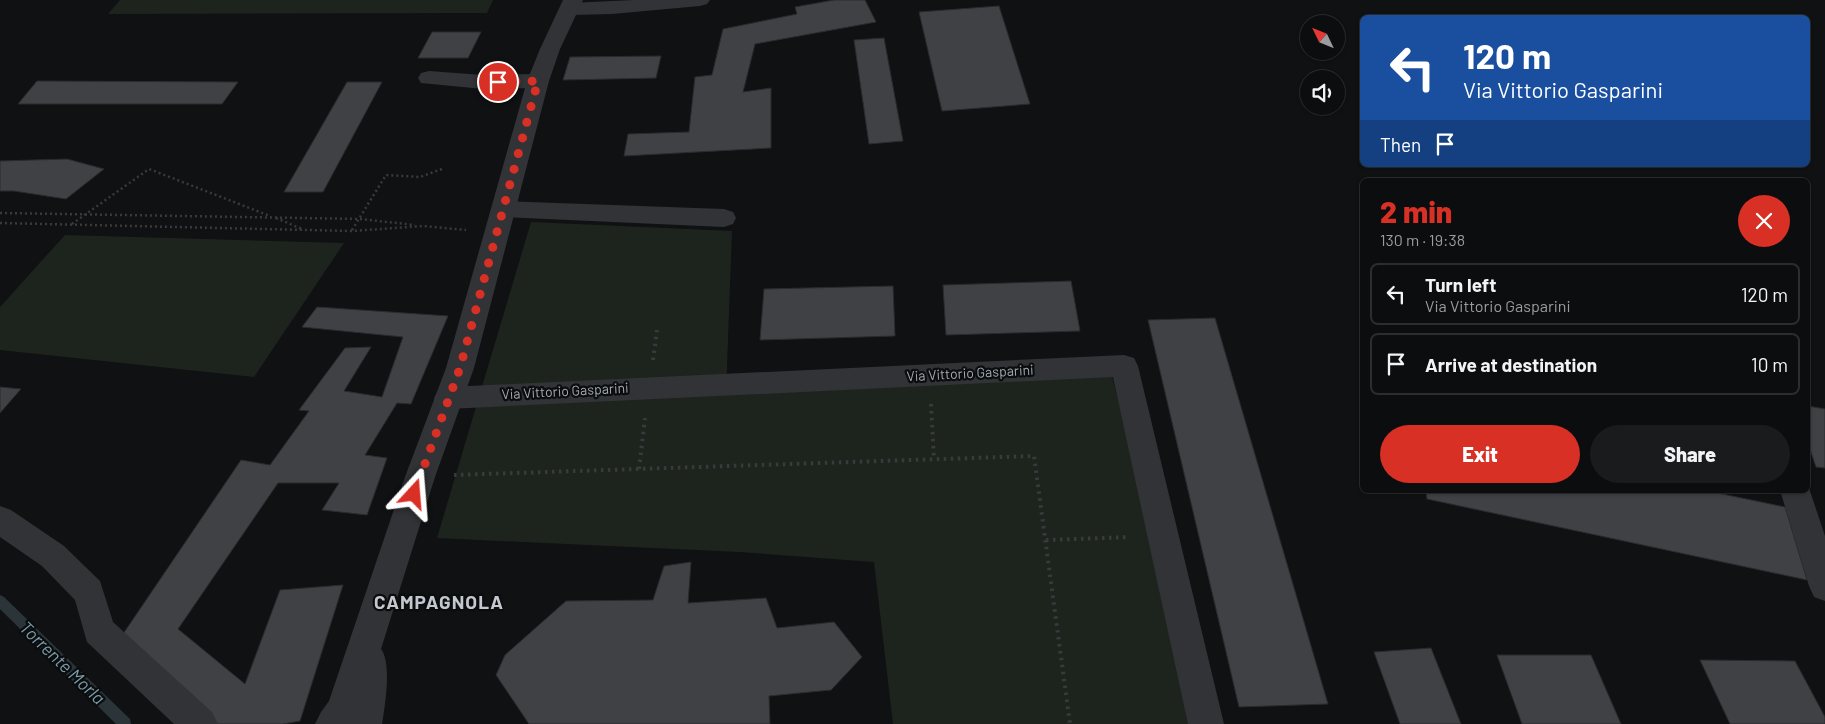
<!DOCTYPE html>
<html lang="en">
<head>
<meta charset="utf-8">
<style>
	body { margin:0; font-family:Barlow,sans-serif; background:#1a1b1c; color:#f1f3f6; height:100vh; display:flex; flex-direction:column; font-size:19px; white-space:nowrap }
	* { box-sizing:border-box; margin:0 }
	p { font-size:16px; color:#9a9c9e }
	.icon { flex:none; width:28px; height:28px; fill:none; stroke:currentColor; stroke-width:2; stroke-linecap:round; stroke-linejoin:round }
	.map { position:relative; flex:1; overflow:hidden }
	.side { position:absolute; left:1360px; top:178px; width:450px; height:315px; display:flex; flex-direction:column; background:#0c0d0e; border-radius:8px; box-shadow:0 1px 4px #0004,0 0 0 1px #2c2d2e }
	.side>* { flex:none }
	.top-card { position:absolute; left:1360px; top:15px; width:450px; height:152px; border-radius:8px; box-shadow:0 1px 4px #0004,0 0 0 1px #2c2d2e; background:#1a4fa0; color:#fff; overflow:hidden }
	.needle { width:32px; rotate:313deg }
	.fabs { position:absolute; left:1300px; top:15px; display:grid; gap:10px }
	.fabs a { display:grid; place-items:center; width:45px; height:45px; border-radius:50%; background:#0c0d0e; box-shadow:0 1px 4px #0004,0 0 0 1px #2c2d2e; font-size:25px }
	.pin { position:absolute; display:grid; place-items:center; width:42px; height:42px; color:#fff; margin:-21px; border:2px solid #fff; border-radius:50%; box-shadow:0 1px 5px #0007 }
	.me { position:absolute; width:55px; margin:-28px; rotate:19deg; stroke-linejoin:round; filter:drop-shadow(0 0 4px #0008) }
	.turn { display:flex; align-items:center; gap:18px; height:105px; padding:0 20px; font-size:22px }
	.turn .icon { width:65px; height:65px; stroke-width:2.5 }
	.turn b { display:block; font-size:35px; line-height:42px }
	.then { display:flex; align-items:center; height:48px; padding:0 20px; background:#0003; gap:10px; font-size:19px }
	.round { display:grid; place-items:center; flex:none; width:52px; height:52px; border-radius:26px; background:#1a1b1c }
	.summary { display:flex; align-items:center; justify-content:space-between; height:85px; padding:0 20px }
	h1 { font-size:30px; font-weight:800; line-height:38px; color:#d93025 }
	.button { display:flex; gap:10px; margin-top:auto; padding:10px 20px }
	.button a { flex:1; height:58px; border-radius:30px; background:#d93025; color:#fff; font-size:20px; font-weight:800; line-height:58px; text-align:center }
	.button a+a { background:#1a1b1c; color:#f1f3f6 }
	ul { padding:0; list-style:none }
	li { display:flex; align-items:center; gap:15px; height:62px; margin:0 10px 8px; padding:0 10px; border:2px solid #2c2d2e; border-radius:8px }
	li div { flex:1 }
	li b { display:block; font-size:19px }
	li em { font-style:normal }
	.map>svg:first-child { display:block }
</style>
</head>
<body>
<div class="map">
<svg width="1825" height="724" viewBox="0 0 1825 724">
	<rect width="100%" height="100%" fill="#101112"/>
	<path fill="#1d241d" d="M 120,0 L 493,0 L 487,13 L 108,14 Z
		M 531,222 L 732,231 L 726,393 L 1112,376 L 1198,724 L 893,724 L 874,562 L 739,552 L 437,538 Z
		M 65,235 L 344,243 L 254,377 L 0,350 L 0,307 Z"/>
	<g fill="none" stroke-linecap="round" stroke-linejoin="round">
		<path fill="#2b3439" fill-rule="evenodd" d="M 0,595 L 4,597 L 130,719 L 131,724 L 116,724 L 0,609 Z"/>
	</g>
	<path fill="#3f4145" stroke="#2a2b2e" d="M 834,0 L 865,0 L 876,22 L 755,44 L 743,92 L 771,88 L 771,148 L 624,156 L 628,134 L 689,132 L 695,77 L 712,75 L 723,29 L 797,14 L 795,7 Z
		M 999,6 L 1030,104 L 942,111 L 919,12 Z
		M 432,32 L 481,32 L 468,58 L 418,58 Z
		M 884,38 L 903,141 L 869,144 L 854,40 Z
		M 661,56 L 656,78 L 563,80 L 570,57 Z
		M 37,81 L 238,82 L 222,104 L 18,104 Z
		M 347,82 L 382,82 L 323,192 L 284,192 Z
		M 67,159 L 104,169 L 66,199 L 14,191 L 0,191 L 0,161 Z
		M 1071,281 L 1080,331 L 946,335 L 943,285 Z
		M 893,286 L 895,336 L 760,340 L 764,289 Z
		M 317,307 L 448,316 L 411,404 L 397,403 L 365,455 L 387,458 L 367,515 L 322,510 L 339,483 L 278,483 L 178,629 L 245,684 L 280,590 L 343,585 L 300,721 L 283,724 L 216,724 L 121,637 L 241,460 L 270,465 L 309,411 L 299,410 L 345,348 L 371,347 L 344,391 L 382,397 L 403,337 L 302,327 Z
		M 1215,318 L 1328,704 L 1239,707 L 1148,320 Z
		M 0,387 L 21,389 L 0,413 Z
		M 1808,406 L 1825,409 L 1825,468 L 1816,467 L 1808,443 Z
		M 1426,490 L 1703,490 L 1785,507 L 1807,580 L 1427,499 Z
		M 691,562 L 688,603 L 766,598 L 777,628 L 834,622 L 862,657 L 831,690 L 769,696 L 770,724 L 529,724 L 496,675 L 505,655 L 566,601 L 653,600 L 664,566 Z
		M 1431,648 L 1461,724 L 1400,724 L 1374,652 Z
		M 1497,655 L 1591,655 L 1621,724 L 1522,724 Z
		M 1700,660 L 1795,661 L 1825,717 L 1825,724 L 1730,724 Z"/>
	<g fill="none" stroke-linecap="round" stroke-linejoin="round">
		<path stroke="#383a3d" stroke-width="2.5" stroke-dasharray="2 3" stroke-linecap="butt" d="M 0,213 L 360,219 L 415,225
			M 276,218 L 302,229
			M 0,223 L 352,231 L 423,226 L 466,230
			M 72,224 L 149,169 L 270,216
			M 352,230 L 386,175 L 420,177 L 442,169"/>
		<path stroke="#383a3d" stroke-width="4" stroke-dasharray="2.5 4.5" stroke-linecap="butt" d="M 653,360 L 657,330
			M 931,404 L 934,459
			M 639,469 L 645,418
			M 454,475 L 1034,456 L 1070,724
			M 1046,540 L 1130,537"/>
		<path fill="#323336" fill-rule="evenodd" d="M 1124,355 L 1134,358 L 1138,366 L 1224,724 L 1188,724 L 1113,377 L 448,409 L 438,406 L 434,398 L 438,390 L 448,387 Z"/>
		<path fill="#323336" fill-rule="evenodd" d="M 634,0 L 710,0 L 707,4 L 700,6 L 612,14 L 570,15 L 563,13 L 560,9 L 563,5 L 570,3 Z
			M 429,71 L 483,75 L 538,74 L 546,76 L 549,81 L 546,86 L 538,88 L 483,89 L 421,83 L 418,78 L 421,73 Z
			M 504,201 L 724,209 L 733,212 L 736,218 L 733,224 L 724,227 L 504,217 L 495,215 L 492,209 L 495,203 Z
			M 1808,485 L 1825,536 L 1825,601 L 1814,597 L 1809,586 L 1780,490 L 1808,490 Z
			M 0,506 L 11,510 L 64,546 L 100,581 L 113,622 L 212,712 L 218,724 L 174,724 L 87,642 L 75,600 L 42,566 L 0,537 Z"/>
		<path fill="#323336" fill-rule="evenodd" d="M 563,0 L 583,0 L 560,49 L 549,81 L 474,368 L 435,477 L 381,649 C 392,663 385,706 382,724 L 315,724 L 321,712 L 329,701 L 405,477 L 446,368 L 527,81 L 540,49 Z"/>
	</g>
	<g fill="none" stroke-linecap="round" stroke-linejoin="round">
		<path stroke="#d93025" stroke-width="9" stroke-dasharray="0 16.2" d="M 414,494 L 460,368 L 538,81 L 498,82"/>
	</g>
	<g text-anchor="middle" stroke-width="4.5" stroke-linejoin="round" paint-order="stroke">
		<g font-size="14" fill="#a2a9b2" stroke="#0b0c0d">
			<text transform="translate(970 373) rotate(-3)" y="5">Via Vittorio Gasparini</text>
			<text transform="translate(565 391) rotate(-3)" y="5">Via Vittorio Gasparini</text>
		</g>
		<g font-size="18" font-style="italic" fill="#7b9bab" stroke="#0b0c0d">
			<text transform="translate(62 663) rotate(44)" y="6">Torrente Morla</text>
		</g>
		<g font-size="19" font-weight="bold" letter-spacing="1" fill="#c3c7ce" stroke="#0b0c0d">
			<text x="439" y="609">CAMPAGNOLA</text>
		</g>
	</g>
</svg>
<div class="fabs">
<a><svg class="needle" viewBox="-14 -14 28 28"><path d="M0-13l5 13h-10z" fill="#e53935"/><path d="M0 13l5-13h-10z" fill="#9a9c9e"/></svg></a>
<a><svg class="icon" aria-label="sound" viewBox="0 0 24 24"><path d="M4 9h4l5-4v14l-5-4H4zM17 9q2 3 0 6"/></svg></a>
</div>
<div class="pin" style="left:498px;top:82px;background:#d93025"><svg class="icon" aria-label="arrive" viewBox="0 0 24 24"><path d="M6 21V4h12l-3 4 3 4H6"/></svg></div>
<svg class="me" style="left:414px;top:494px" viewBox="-20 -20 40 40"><path d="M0-17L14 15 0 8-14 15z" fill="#d93025" stroke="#fff" stroke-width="4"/></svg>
<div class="top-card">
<div class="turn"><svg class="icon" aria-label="left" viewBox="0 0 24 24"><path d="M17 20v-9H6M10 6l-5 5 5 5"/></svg><div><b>120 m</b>Via Vittorio Gasparini</div></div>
<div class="then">Then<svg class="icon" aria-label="arrive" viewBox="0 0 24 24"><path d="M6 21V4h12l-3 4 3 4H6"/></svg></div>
</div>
<section class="side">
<div class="summary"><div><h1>2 min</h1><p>130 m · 19:38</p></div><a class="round" style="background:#d93025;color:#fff"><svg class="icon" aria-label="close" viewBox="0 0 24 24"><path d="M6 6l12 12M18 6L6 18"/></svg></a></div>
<ul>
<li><svg class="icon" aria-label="left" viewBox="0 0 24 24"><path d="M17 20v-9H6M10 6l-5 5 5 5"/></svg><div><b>Turn left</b><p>Via Vittorio Gasparini</p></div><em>120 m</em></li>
<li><svg class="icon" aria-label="arrive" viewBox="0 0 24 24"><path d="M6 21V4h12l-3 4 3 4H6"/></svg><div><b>Arrive at destination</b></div><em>10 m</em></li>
</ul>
<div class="button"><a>Exit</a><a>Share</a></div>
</section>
</div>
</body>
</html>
